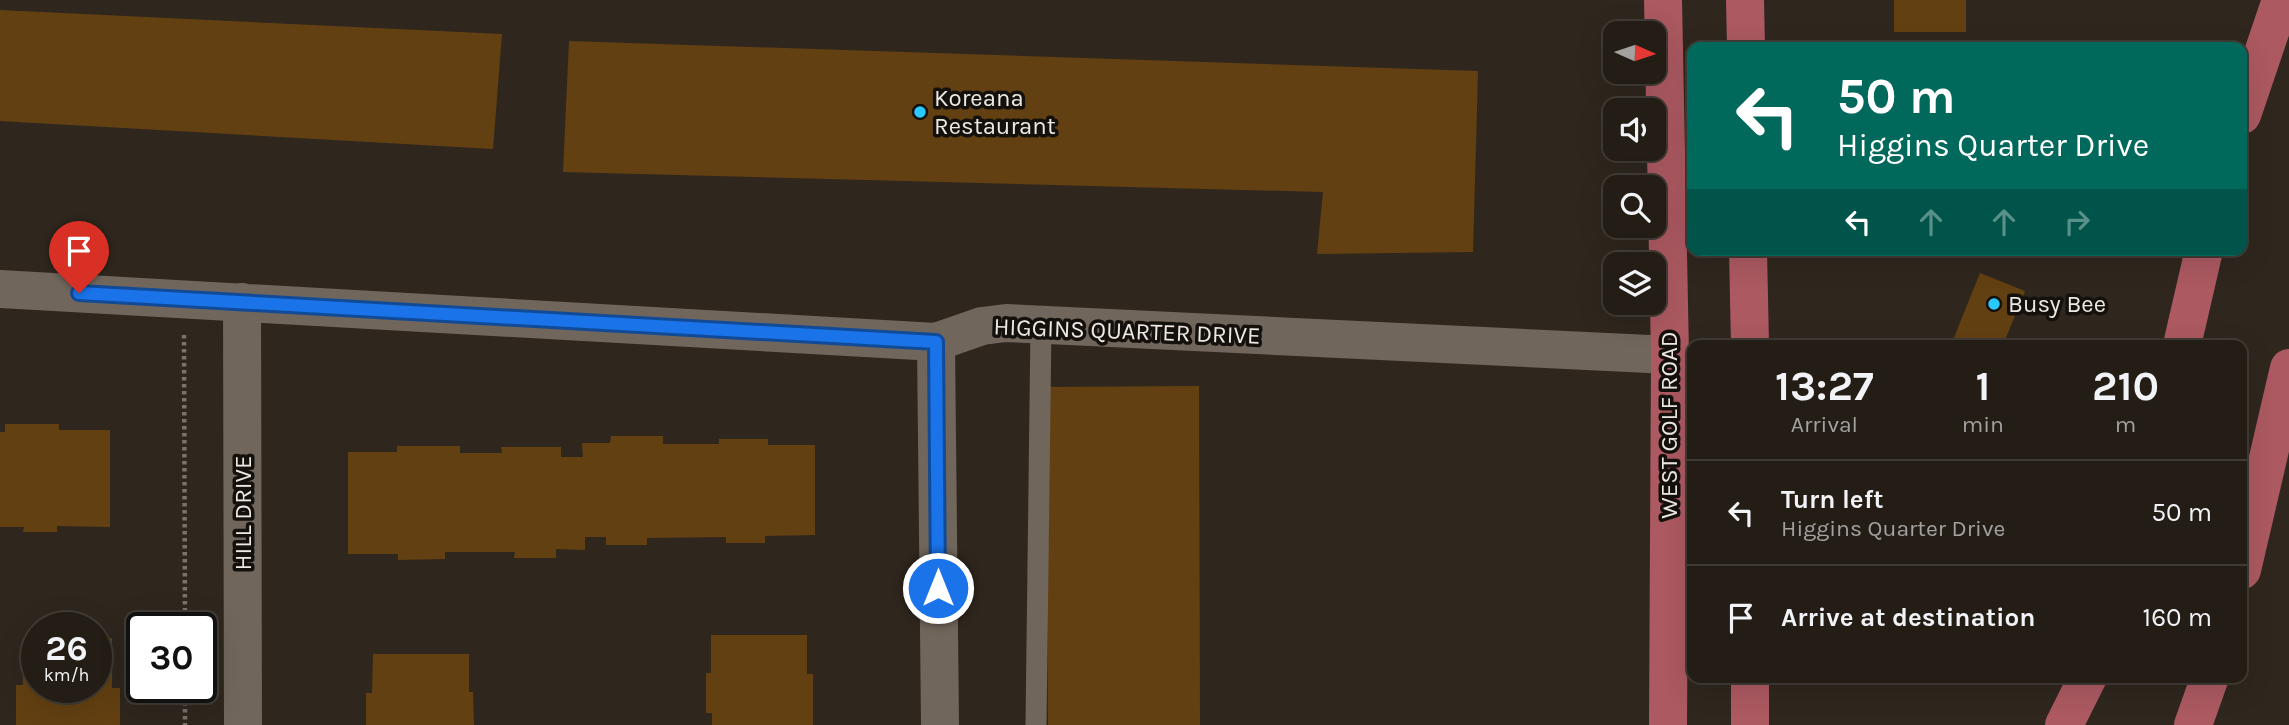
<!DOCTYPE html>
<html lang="en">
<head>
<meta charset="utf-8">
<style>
	body { margin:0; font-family:Karla,sans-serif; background:#2b261f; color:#f1f3f6; height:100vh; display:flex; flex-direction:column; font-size:26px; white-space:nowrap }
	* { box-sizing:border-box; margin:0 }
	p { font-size:23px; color:#a3a2a1 }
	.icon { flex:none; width:38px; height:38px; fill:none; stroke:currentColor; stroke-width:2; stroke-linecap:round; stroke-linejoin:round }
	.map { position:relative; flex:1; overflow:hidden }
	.panel { position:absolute; left:1687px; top:340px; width:560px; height:343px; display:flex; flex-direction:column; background:#231d16; border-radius:14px; box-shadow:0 7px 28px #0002,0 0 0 2px #403b35 }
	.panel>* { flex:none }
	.guide { position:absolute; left:1687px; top:42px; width:560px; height:214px; border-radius:14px; box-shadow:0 7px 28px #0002,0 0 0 2px #403b35; background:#00695c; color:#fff; overflow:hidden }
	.needle { width:46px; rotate:93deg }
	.controls { position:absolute; left:1603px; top:21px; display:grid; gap:14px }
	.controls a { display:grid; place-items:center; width:63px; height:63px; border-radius:14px; background:#231d16; box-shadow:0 7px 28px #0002,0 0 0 2px #403b35; font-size:35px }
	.speed { position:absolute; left:21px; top:612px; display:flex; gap:14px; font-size:35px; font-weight:700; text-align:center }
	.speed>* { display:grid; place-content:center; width:91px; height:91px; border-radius:50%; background:#231d16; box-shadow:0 7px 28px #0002,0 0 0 2px #403b35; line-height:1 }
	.speed small { font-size:18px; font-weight:400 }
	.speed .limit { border:4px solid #111; border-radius:10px; background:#fff; color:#111 }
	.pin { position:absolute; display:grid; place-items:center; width:60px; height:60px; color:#fff; margin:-72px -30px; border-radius:50% 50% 50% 0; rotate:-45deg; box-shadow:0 0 7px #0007 }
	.pin .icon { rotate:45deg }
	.me { position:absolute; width:77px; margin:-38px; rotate:0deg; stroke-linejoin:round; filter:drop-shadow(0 0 5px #0008) }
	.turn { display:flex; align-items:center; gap:24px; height:147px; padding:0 35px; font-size:32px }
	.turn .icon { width:91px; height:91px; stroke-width:2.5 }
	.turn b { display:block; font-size:49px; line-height:60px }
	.lanes { display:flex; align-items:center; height:66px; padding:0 35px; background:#0003; justify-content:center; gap:35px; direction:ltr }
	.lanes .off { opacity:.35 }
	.eta { display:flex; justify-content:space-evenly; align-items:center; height:119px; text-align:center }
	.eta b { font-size:42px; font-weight:700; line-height:49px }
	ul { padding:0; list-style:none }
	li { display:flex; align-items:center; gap:21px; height:105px; padding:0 35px; border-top:2px solid #403b35 }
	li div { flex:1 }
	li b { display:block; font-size:26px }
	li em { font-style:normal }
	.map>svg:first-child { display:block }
</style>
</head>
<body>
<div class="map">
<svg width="2289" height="725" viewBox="0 0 2289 725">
	<rect width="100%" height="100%" fill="#2f271e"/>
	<path fill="#634012" d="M 1894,0 L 1966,0 L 1966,32 L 1894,32 Z
		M 0,10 L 502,34 L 493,149 L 0,121 Z
		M 569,41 L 1478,71 L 1473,252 L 1317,254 L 1323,192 L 563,172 Z
		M 1980,273 L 2025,291 L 2003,345 L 1951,345 Z
		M 1199,386 L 1200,725 L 1048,725 L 1046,387 Z
		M 5,424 L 59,424 L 59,430 L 110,430 L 110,527 L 57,526 L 57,532 L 23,532 L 24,527 L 0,527 L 0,432 L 5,432 Z
		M 611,436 L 663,436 L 663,444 L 719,444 L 719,439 L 768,439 L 768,445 L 815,445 L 815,535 L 765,536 L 765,543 L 726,543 L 726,537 L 647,538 L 647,545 L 606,545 L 606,537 L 585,537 L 585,550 L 556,549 L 556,558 L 514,558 L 515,552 L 445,552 L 445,559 L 398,560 L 398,554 L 348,554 L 348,452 L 397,452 L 397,446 L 460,446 L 460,453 L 502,453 L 501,447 L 561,447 L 561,457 L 583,457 L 582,443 L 610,443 Z
		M 711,635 L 807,635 L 807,674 L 813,674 L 813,725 L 712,725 L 712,713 L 706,713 L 706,673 L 711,673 Z
		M 37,638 L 37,688 L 96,688 L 96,638 L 112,638 L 112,688 L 120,688 L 120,725 L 16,725 L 16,685 L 23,685 L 22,639 Z
		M 373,654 L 469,654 L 469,692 L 473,692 L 474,725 L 366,725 L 366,693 L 372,693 Z"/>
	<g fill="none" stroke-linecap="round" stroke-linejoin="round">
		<path stroke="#7a726b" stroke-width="4.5" stroke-dasharray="3.5 3.5" stroke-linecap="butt" d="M 184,335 L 185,628
			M 185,688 L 185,725"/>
		<path stroke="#70665c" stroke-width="21" d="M 1036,725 L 1041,324"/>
		<path stroke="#70665c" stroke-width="38" d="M 0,289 L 936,342 L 982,326 L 1006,323 L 1670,355
			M 242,302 L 243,725
			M 936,342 L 940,725"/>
		<path stroke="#ac5961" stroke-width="38" d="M 1663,0 L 1670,355 L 1668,725
			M 1745,0 L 1746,47
			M 2242,115 L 2281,0
			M 1748,250 L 1750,345
			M 2182,345 L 2204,250
			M 2242,570 L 2289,368
			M 1750,725 L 1750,677
			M 2064,725 L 2088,677
			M 2193,725 L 2210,677"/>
	</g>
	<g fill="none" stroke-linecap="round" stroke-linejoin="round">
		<g stroke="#114b97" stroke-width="18">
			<path id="route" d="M 79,293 L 936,342 L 938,588"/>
		</g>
		<use href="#route" stroke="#1a73e8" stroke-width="12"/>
	</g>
	<g fill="#29c8ff" stroke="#14100c" stroke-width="2.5">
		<circle cx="920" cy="112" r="7"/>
		<circle cx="1994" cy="304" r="7"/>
	</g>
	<g text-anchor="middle" stroke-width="7" stroke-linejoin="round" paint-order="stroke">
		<g font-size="24" fill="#eee8e2" stroke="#14100c" text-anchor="start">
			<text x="934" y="106">Koreana<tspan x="934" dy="28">Restaurant</tspan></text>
			<text x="2008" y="312">Busy Bee</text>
		</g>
		<g font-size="24" fill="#eee8e2" stroke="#14100c">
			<text transform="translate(1127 331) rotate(2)" y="8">HIGGINS QUARTER DRIVE</text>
			<text transform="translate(1669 425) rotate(-90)" y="8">WEST GOLF ROAD</text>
			<text transform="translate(243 513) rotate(-90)" y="8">HILL DRIVE</text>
		</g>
	</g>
</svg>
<div class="controls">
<a><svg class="needle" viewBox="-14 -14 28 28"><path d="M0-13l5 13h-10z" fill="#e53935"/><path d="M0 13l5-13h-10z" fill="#a3a2a1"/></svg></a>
<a><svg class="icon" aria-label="sound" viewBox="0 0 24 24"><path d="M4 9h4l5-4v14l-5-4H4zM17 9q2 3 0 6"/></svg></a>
<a><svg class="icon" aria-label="search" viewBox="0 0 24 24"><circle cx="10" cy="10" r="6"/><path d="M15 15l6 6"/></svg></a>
<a><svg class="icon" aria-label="layers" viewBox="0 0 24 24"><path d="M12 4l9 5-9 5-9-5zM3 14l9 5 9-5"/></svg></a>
</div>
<div class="speed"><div>26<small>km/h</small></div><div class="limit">30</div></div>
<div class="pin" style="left:79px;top:293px;background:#d93025"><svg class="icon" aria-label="arrive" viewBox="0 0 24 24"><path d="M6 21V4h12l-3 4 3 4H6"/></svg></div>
<svg class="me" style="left:938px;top:588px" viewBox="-20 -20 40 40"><circle r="17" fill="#1a73e8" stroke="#fff" stroke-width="3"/><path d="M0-11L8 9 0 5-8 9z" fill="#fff"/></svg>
<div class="guide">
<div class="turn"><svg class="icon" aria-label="left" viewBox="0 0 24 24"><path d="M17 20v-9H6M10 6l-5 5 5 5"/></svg><div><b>50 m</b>Higgins Quarter Drive</div></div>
<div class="lanes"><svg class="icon" aria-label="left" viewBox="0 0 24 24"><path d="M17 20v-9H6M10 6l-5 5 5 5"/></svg><svg class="icon off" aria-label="ahead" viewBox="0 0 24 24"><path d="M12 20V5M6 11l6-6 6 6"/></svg><svg class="icon off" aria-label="ahead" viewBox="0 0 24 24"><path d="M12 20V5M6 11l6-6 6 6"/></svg><svg class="icon off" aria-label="right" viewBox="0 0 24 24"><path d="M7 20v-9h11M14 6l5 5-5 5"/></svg></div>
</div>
<section class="panel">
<div class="eta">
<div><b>13:27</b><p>Arrival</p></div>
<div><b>1</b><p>min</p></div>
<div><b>210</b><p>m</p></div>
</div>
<ul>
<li><svg class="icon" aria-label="left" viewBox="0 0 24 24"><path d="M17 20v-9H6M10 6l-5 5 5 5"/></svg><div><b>Turn left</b><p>Higgins Quarter Drive</p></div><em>50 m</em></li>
<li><svg class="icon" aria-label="arrive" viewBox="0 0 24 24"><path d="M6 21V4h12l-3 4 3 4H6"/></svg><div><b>Arrive at destination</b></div><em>160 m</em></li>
</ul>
</section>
</div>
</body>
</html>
